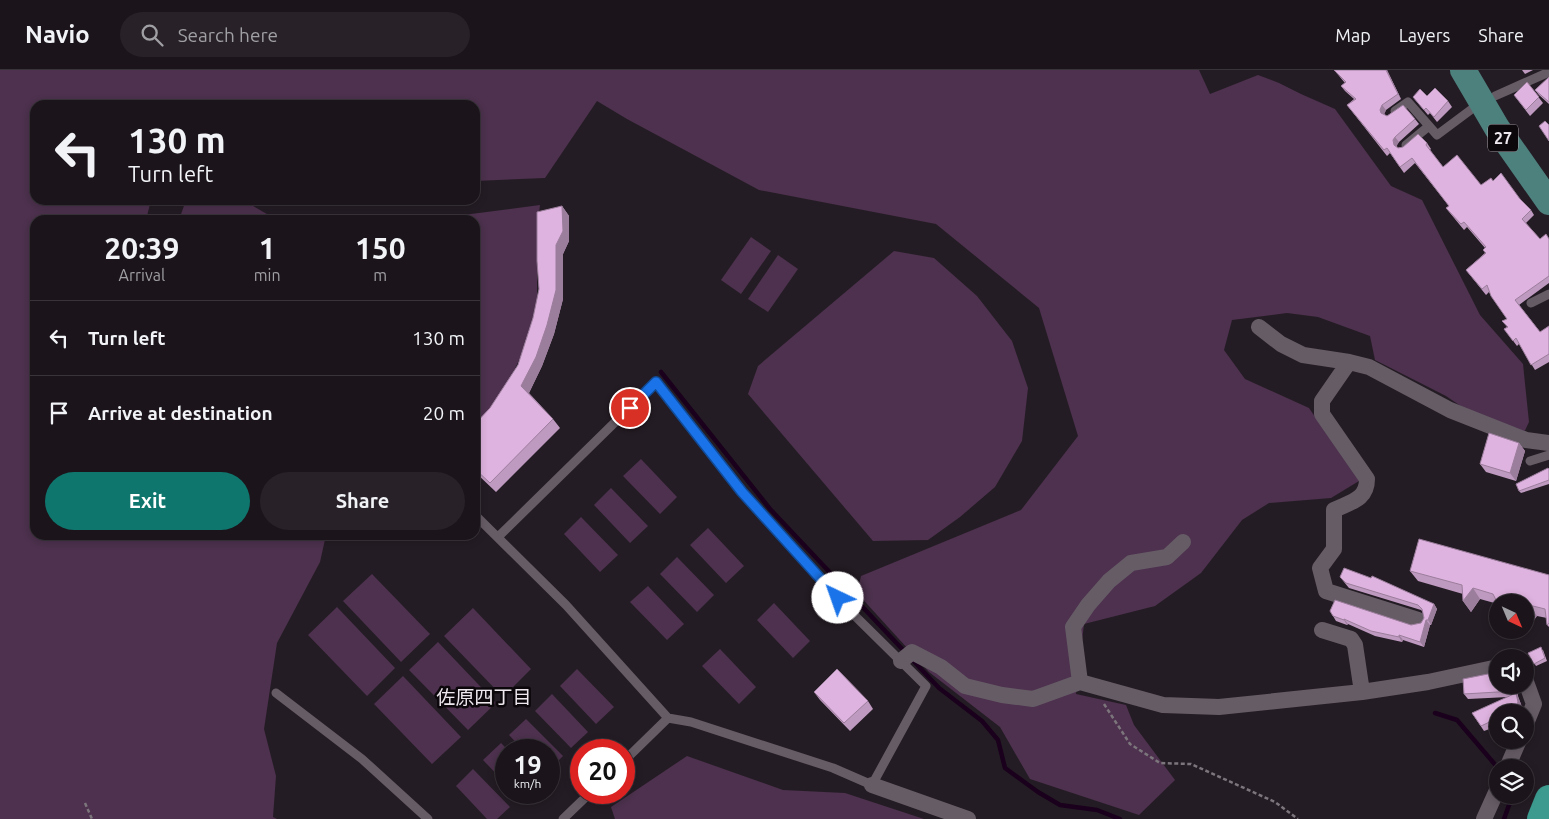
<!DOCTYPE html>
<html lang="en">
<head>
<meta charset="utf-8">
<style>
	body { margin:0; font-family:Ubuntu,"Noto Sans JP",sans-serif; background:#282228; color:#f1f3f6; height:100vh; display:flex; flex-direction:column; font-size:19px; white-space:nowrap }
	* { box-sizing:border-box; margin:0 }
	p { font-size:16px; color:#a09fa3 }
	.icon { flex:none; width:28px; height:28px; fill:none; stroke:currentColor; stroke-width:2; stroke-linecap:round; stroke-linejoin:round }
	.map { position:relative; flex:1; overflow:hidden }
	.drawer { position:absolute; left:30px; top:145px; width:450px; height:325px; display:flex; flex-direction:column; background:#1b151b; border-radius:15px; box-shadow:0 2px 8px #0003,0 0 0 1px #39343a }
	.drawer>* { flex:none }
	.top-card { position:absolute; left:30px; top:30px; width:450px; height:105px; border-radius:15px; box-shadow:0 2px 8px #0003,0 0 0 1px #39343a; background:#1b151b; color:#f1f3f6; overflow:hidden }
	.needle { width:32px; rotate:136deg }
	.tools { position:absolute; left:1489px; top:524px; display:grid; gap:10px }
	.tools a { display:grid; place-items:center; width:45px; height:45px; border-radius:50%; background:#1b151b; box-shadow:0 2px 8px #0003,0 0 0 1px #39343a; font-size:25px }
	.speed { position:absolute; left:495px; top:669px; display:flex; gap:10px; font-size:25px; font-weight:700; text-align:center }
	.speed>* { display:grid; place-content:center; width:65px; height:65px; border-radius:50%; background:#1b151b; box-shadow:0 2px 8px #0003,0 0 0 1px #39343a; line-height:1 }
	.speed small { font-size:12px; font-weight:400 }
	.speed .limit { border:8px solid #d22; background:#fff; color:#111 }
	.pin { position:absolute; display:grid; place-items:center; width:42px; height:42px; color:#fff; margin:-21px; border:2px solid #fff; border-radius:50%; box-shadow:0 1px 5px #0007 }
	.me { position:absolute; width:55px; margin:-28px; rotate:318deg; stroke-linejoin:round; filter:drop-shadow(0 0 4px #0008) }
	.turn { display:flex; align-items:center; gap:18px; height:105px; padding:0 15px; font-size:22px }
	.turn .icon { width:65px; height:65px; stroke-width:2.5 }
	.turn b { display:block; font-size:35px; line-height:42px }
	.eta { display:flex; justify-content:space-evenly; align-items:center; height:85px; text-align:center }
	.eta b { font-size:30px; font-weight:700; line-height:35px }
	.button { display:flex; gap:10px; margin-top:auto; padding:10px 15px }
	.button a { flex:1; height:58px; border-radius:30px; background:#0f766e; color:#fff; font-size:20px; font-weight:700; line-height:58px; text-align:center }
	.button a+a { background:#282228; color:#f1f3f6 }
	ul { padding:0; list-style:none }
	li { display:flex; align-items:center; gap:15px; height:75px; padding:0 15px; border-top:1px solid #39343a }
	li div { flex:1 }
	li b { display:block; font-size:19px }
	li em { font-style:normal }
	header { display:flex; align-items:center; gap:30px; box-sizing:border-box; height:70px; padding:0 25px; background:#1b151b; border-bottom:1px solid #39343a }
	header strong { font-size:24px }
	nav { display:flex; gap:28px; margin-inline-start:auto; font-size:18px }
	.search { width:350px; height:45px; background:#282228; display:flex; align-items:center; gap:12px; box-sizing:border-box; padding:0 18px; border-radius:28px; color:#a09fa3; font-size:19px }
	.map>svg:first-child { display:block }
</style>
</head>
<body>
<header>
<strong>Navio</strong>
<div class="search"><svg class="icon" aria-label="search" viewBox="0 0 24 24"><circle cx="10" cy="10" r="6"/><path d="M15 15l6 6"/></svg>Search here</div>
<nav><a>Map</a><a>Layers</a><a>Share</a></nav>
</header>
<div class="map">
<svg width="1549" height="749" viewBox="0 0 1549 749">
	<rect width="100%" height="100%" fill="#241c24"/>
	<path fill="#4d314e" d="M 0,0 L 1199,0 L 1210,24 L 1258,5 L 1279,13 L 1301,24 L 1335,39 L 1391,116 L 1422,130 L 1480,245 L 1523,294 L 1529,352 L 1518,375 L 1446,326 L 1375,290 L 1370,266 L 1318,247 L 1287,243 L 1232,250 L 1224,280 L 1245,309 L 1309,338 L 1359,411 L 1331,428 L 1269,433 L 1242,450 L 1201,503 L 1155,536 L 1084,554 L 1076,624 L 1126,635 L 1134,655 L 1175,710 L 1139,745 L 1030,709 L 1000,657 L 929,602 L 857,523 L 861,506 L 1021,440 L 1078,366 L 1039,238 L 936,154 L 759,120 L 627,49 L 597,31 L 545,108 L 475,111 L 475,35 L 35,35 L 35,130 L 151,130 L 146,150 L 35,150 L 35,465 L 326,465 L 320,492 L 277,573 L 264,659 L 276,706 L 273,747 L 277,749 L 0,749 Z
		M 186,130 L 243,130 L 277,150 L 179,150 Z
		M 540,135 L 537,160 L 537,232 L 526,276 L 504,321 L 475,358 L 475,150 L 424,150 Z
		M 751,167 L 771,181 L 741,224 L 721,210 Z
		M 894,181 L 934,188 L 977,226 L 1012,271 L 1028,318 L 1022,371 L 995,417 L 960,447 L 928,470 L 873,471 L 748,324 L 758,296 Z
		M 778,185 L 798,199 L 768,242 L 748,229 Z
		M 641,389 L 677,427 L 660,444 L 623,406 Z
		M 611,418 L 648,456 L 630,473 L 594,435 Z
		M 581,447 L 618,485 L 600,502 L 564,464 Z
		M 708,458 L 744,496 L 726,513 L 690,475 Z
		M 677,487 L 714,525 L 697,542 L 660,504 Z
		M 372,504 L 430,564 L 401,592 L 343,531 Z
		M 648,516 L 684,554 L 667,570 L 630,532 Z
		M 774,533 L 810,571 L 793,588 L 757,550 Z
		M 337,537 L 395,598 L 367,626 L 308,565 Z
		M 473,538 L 531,599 L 503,627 L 444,566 Z
		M 438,572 L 496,633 L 468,660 L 409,600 Z
		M 720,579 L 756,617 L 739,634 L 702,596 Z
		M 577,599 L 614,637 L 596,654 L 560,616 Z
		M 403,606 L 461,667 L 432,694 L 374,634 Z
		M 552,624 L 588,662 L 571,678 L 535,641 Z
		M 526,649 L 563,686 L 549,700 L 549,680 L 523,680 L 509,665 Z
		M 501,673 L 508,680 L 506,680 L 506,714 L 483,690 Z
		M 687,686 L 783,720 L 845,723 L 924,749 L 615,749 L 611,737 Z
		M 473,699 L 510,737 L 497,749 L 487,749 L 456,716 Z"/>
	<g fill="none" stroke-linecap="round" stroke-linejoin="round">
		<path stroke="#1a001c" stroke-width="4.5" d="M 661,302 L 770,439 L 939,618 L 982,651 L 998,670 L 1005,698 L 1038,722 L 1060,735 L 1097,740 L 1120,749
			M 1435,643 L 1457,650 L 1498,698
			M 1504,749 L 1509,735 L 1515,725"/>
		<path stroke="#7c757c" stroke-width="2.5" stroke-dasharray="4 2.5" stroke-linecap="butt" d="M 1104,634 L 1130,674 L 1160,693 L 1191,694 L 1275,732 L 1298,749
			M 85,733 L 92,749"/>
		<path stroke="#665c66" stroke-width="9" d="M 1495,26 L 1549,2
			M 1395,41 L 1408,32 L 1437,65 L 1480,33
			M 1406,75 L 1429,56
			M 1531,233 L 1549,224
			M 1530,391 L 1549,385
			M 475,445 L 566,535 L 668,648 L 691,652 L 833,698 L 872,715 L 926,616 L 850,541 L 742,422 L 656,312 L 498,467
			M 276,623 L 362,689 L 428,749
			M 624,691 L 668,648
			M 563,749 L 591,722"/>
		<path stroke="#665c66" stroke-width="16" d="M 1259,257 L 1281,274 L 1303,285 L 1349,292 L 1369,297 L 1450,340 L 1526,370 L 1549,373
			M 1349,292 L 1322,331 L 1322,344 L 1367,409 C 1367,430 1350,432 1334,440 L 1334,479 L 1320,498 L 1326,521 L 1418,550
			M 1322,560 L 1351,569 L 1355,575 L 1362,622
			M 901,591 L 912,582 L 941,597 L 965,616 L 1002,625 L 1033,629 L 1080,612 L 1073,557 L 1088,535 L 1109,511 L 1131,493 L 1167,487 L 1183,472
			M 1525,609 L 1534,634 L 1525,656
			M 1080,612 L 1163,635 L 1219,637 L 1362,622 L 1428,612 L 1498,597
			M 1507,698 L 1519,670
			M 872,715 L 968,749
			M 1484,749 L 1498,718"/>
		<path stroke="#4d817e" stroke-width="26" d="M 1463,0 L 1497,58 L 1549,132"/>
		<path stroke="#3c9a8e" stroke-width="28" d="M 1541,749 L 1549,729"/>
	</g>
	<path fill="#bf9ac0" d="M 1334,0 L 1387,0 L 1401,29 L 1386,40 L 1384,44 L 1387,46 L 1415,49 L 1419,54 L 1399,72 L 1397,75 L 1397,78 L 1427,73 L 1431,79 L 1430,80 L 1443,97 L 1481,115 L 1493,111 L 1520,129 L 1531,140 L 1534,145 L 1526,153 L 1540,169 L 1549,169 L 1549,213 L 1519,235 L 1540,262 L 1549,256 L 1549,292 L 1535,300 L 1519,274 L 1517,276 L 1508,264 L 1504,259 L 1507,257 L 1502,251 L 1507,249 L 1489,222 L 1486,225 L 1466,200 L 1485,183 L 1483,180 L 1485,178 L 1467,157 L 1464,160 L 1450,143 L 1446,138 L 1449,136 L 1415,93 L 1404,103 L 1390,83 L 1387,86 L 1347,35 L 1354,29 L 1345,21 L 1341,16 L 1345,13 Z
		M 1522,0 L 1533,0 L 1525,4 Z
		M 1549,7 L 1549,34 L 1539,25 L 1535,20 Z
		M 1527,12 L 1543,33 L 1530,46 L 1514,25 Z
		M 1427,26 L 1448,31 L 1452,37 L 1437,52 L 1430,43 L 1428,45 L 1413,27 Z
		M 562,136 L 569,146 L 569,171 L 563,184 L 563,229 L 554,264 L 542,296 L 529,323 L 553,349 L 560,358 L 496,422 L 475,402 L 475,354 L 490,338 L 518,295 L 533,248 Z
		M 1519,373 L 1525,381 L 1516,411 L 1486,402 L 1480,394 Z
		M 1549,399 L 1549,414 L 1521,423 L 1519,421 Z
		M 1410,501 L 1549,505 L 1549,557 L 1547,555 L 1547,548 L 1537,546 L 1527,559 L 1525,556 L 1525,532 L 1498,532 L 1498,534 L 1480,529 L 1471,542 L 1463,531 L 1463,524 L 1418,511 Z
		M 1340,507 L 1434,534 L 1437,539 L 1431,555 L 1430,555 L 1424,577 L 1403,570 L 1402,572 L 1375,566 L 1348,554 L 1347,555 L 1336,551 L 1333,546 L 1411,555 L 1421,553 L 1424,548 L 1423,542 L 1421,540 L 1349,518 L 1344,512 Z
		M 1543,580 L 1547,591 L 1536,596 L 1528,583 Z
		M 1517,615 L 1518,626 L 1519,629 L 1522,637 L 1520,642 L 1498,642 L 1498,656 L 1484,661 L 1472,643 L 1508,627 L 1468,629 L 1464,624 Z
		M 814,622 L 868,631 L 873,639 L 850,661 L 820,630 Z"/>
	<path fill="#9b7d9c" d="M 1386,0 L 1387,0 L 1401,29 L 1398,24 Z
		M 1382,35 L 1386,40 L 1384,45 L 1381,43 L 1380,40 Z
		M 1395,67 L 1399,72 L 1397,75 L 1398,81 L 1394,75 L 1393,70 Z
		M 562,136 L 569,146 L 569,171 L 563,184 L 563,229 L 554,264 L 542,296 L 528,325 L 521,316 L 556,175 Z
		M 1519,373 L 1525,381 L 1516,411 L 1510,403 Z
		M 1473,518 L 1480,529 L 1471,542 L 1463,531 Z
		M 1500,526 L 1504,532 L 1498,532 L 1496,530 Z
		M 1434,534 L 1437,539 L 1431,555 L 1428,550 Z
		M 1529,535 L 1537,546 L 1527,559 L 1525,556 L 1525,541 Z
		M 1344,549 L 1348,554 L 1347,555 L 1344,550 Z
		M 1426,550 L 1430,555 L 1424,577 L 1420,572 Z
		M 1399,565 L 1403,570 L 1402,572 L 1399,567 Z
		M 1514,615 L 1517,615 L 1518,626 L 1514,621 Z
		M 1516,623 L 1519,629 L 1522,637 L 1520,642 L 1515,642 L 1514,641 Z"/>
	<path fill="#deb3df" stroke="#9b7d9c" d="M 1334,0 L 1386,0 L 1398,24 L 1382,35 L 1380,40 L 1381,43 L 1387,46 L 1403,35 L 1415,49 L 1395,67 L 1393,70 L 1394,75 L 1398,78 L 1403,77 L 1418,64 L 1427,73 L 1426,75 L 1443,97 L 1457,85 L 1481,115 L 1491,108 L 1493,111 L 1501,103 L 1520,129 L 1531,140 L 1522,149 L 1540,169 L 1546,164 L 1549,169 L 1549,206 L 1515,230 L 1540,262 L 1549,256 L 1549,284 L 1531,295 L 1516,268 L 1513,271 L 1504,259 L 1508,257 L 1502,251 L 1507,249 L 1491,226 L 1487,215 L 1482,219 L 1466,200 L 1486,183 L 1483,180 L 1486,177 L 1464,152 L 1461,154 L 1446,138 L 1449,136 L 1412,88 L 1400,97 L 1387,78 L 1384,80 L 1347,35 L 1356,29 L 1341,16 L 1346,12 Z
		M 1549,7 L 1549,32 L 1535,20 Z
		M 1527,12 L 1539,27 L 1526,40 L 1514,25 Z
		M 1435,18 L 1448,31 L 1434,47 L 1426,38 L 1424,40 L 1413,27 L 1420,19 L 1427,26 Z
		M 1545,51 L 1549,55 L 1549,71 L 1539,56 Z
		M 562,136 L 563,161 L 556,175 L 556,220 L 547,255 L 536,287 L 521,316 L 553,349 L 490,413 L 475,399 L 475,354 L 490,338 L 518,295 L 533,248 L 539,219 L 537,191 L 537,142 Z
		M 1489,363 L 1519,373 L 1510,403 L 1480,394 Z
		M 1548,398 L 1549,399 L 1549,410 L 1519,421 L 1516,414 Z
		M 1419,469 L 1549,505 L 1549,553 L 1547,555 L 1545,539 L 1529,535 L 1525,541 L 1525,532 L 1518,532 L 1518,531 L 1500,526 L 1496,530 L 1493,524 L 1473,518 L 1463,531 L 1462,515 L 1410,501 Z
		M 1344,498 L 1371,508 L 1372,506 L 1434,534 L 1428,550 L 1426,550 L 1420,572 L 1399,565 L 1399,567 L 1371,561 L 1344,549 L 1344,550 L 1333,546 L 1330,541 L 1335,530 L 1411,555 L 1421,553 L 1424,548 L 1422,539 L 1418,535 L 1346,513 L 1340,507 Z
		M 1541,577 L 1545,588 L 1534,594 L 1528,583 Z
		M 837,599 L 868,631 L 844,653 L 814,622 Z
		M 1498,602 L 1498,615 L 1514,615 L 1514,621 L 1464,624 L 1463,609 Z
		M 1516,623 L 1518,632 L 1514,641 L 1512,642 L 1498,642 L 1498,648 L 1481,656 L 1472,643 Z"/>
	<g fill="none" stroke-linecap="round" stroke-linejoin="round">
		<g stroke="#114b97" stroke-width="12">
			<path id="route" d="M 630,338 L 656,312 L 742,422 L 838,528"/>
		</g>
		<use href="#route" stroke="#1a73e8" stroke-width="9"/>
	</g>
	<g text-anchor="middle" stroke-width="5" stroke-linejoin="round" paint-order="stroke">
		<rect fill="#0b070b" stroke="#aaa4aa" stroke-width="1" x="1488" y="54.5" width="30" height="27" rx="4"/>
		<g font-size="16" font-weight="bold" fill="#eee8ee">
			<text x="1503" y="74">27</text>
		</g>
		<g font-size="19" fill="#eee8ee" stroke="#0b070b">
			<text x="484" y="634">佐原四丁目</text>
		</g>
	</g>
</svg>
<div class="tools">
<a><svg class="needle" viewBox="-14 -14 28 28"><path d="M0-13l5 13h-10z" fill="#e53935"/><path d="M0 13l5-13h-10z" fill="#a09fa3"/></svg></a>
<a><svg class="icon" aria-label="sound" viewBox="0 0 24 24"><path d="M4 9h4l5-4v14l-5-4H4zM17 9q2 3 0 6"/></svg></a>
<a><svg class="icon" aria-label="search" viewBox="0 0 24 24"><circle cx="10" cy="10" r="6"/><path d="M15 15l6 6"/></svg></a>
<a><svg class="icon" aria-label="layers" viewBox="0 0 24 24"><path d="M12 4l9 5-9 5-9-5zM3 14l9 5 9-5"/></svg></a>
</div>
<div class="speed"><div>19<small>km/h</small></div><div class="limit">20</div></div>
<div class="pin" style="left:630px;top:338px;background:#d93025"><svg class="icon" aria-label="arrive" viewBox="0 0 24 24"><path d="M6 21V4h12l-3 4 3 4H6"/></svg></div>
<svg class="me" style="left:838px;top:528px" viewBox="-20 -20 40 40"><circle r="19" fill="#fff"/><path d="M0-13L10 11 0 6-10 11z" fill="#1a73e8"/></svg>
<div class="top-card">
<div class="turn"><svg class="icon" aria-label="left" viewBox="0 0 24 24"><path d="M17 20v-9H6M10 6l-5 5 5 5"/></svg><div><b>130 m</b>Turn left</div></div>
</div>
<section class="drawer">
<div class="eta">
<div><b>20:39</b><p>Arrival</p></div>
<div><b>1</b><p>min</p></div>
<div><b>150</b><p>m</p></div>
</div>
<ul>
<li><svg class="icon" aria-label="left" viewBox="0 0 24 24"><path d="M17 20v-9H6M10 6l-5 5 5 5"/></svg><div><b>Turn left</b></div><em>130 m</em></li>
<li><svg class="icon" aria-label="arrive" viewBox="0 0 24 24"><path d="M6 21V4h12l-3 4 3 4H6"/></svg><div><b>Arrive at destination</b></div><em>20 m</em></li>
</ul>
<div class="button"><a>Exit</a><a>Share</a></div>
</section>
</div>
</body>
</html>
